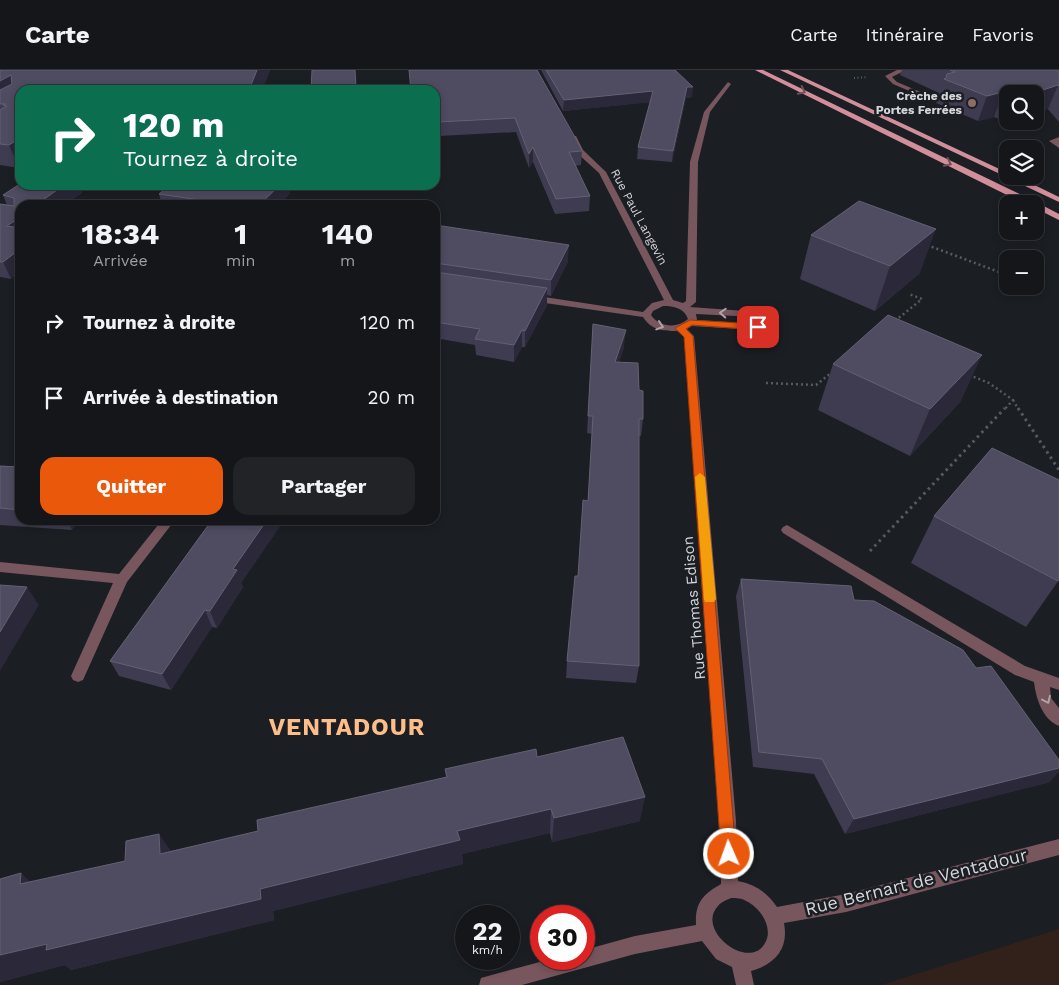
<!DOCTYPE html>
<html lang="fr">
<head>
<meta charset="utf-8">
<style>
	body { margin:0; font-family:"Work Sans",sans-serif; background:#212327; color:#f1f3f6; height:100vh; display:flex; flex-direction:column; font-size:19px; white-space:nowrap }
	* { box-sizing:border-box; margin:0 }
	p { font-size:16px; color:#9d9fa2 }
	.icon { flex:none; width:28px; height:28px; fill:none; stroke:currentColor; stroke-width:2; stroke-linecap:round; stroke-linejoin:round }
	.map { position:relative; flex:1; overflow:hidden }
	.details { position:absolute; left:15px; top:130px; width:425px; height:325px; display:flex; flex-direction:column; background:#14161a; border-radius:15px; box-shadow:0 2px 8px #0003,0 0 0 1px #333539 }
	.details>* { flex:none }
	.top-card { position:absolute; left:15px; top:15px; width:425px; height:105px; border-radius:15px; box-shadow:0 2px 8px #0003,0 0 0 1px #333539; background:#0b6e4f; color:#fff; overflow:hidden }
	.buttons { position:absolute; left:999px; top:15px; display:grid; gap:10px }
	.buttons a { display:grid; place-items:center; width:45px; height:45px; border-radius:10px; background:#14161a; box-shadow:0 2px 8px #0003,0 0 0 1px #333539; font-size:25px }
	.speed { position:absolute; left:455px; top:835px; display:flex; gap:10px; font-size:25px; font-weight:700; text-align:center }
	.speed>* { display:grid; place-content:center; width:65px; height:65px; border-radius:50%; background:#14161a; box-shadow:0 2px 8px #0003,0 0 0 1px #333539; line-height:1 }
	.speed small { font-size:12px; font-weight:400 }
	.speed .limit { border:8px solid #d22; background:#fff; color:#111 }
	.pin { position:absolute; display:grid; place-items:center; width:42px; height:42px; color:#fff; margin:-21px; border-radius:10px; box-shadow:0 2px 8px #0006 }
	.me { position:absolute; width:55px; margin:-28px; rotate:358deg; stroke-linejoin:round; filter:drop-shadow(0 0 4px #0008) }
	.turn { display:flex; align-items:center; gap:18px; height:105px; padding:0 25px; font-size:22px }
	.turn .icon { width:65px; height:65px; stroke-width:2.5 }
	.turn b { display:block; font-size:35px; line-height:42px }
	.eta { display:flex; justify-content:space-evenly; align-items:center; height:85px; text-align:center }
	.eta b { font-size:30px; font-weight:700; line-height:35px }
	.button { display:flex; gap:10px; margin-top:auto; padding:10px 25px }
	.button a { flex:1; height:58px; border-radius:15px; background:#ea580c; color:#fff; font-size:20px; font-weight:700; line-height:58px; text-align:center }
	.button a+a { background:#212327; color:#f1f3f6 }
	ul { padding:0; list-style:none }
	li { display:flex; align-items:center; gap:15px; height:75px; padding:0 25px }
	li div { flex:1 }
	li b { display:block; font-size:19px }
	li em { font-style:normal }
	header { display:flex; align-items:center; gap:30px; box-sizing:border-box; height:70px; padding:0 25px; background:#14161a; border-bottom:1px solid #333539 }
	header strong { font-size:24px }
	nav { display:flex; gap:28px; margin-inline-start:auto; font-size:18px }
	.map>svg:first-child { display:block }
</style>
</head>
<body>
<header>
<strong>Carte</strong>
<nav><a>Carte</a><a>Itinéraire</a><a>Favoris</a></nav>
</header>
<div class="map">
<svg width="1059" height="915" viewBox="0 0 1059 915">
	<rect width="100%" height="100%" fill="#1b1e23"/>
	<path fill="#32201b" d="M 1059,859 L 1059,915 L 881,915 Z"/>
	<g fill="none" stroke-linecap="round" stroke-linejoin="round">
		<path stroke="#575a5f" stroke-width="2" stroke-dasharray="1 2.5" stroke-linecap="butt" d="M 854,8 L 868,7"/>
		<path stroke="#575a5f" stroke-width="2.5" stroke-dasharray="2 3" stroke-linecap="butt" d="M 927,175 L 999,202
			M 895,251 L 922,229 L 909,224
			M 969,305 L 989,313 L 1013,330 L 1004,340
			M 766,313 L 816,315 L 831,303
			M 1013,330 L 1019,340"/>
		<path stroke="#575a5f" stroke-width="3" stroke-dasharray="2.5 4" stroke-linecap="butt" d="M 1018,338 L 1059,400
			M 870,481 L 1005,338"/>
		<path fill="#78565d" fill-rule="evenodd" d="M 897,0 L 906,0 L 892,7 L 897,12 L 937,29 L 937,31 L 933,31 L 893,14 L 885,6 Z
			M 728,12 L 731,14 L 710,42 L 698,92 L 696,232 L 690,237 L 759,242 L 761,244 L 756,247 L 696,244 L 697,250 L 758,254 L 763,257 L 758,260 L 692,256 L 687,259 L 694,266 L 736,751 L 738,811 C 755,814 768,823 777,837 L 846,824 L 1059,769 L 1059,785 L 846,842 L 784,853 C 789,879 775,894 751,901 L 754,915 L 736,915 L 732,897 L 716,889 L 702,871 L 635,884 L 522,915 L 479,915 L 481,908 L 488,906 L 551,889 L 584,889 L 584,880 L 635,866 L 696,855 C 695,833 702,825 721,814 L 720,751 L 684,267 L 677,261 C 663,261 651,260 643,247 L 531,231 L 526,228 L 531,225 L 643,242 L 652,233 L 664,230 L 599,103 L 577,83 L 569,68 L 573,66 L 576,66 L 583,80 L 606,102 L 673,230 L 683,233 L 686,231 L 690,92 L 704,42 ZM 663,236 C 674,236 684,238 688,249 C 677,259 659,257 651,245 L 653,241 ZM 731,828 C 736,828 742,828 746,831 C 760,837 774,858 765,873 C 749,902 695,860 718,836 C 721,832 727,830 731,828 Z
			M 1059,67 L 1059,78 L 1049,71 Z
			M 162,450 L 175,450 L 127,512 L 83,610 L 78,612 L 73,610 L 71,606 L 113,513 L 0,502 L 0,492 L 119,504 Z
			M 787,455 L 1025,596 L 1059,608 L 1059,620 L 1050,617 L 1051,628 L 1059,638 L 1059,656 C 1042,649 1036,628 1034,612 L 1015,605 L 783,463 L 781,460 L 783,457 Z"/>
		<path fill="#d38e9c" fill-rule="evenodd" d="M 755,0 L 763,0 L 1038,133 L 1059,144 L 1059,150 L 1035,138 L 1035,134 L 1025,134 Z
			M 780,0 L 788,0 L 1008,103 L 1008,106 L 1016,106 L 1059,127 L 1059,132 Z"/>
	</g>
	<path fill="#3f3b51" d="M 0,0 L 270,0 L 262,20 L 20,20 L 20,98 L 19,98 L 0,95 Z
		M 408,0 L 576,69 L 582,81 L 581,95 L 575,96 L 590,126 L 589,141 L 555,144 L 533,92 L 529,98 L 516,62 L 439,66 L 438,60 L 435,60 L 435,20 Z
		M 541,0 L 675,0 L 692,27 L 686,28 L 672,92 L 637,89 L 638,77 L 650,32 L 563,41 Z
		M 902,0 L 1059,0 L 1059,52 L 1035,24 L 1008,24 L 1008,51 L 1013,51 L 1009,53 L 994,47 L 978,51 L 936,33 L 939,23 L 900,5 Z
		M 20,115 L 79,115 L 82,123 L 20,135 L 11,209 L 0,207 L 0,134 L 7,135 L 3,125 Z
		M 290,123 L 279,135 L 162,135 L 159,124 Z
		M 435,155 L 568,191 L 551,226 L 547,225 L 547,235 L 525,277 L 522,277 L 514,292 L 476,285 L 475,275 L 435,268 Z
		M 811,165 L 920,203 L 875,241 L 800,209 Z
		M 593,254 L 624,277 L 619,292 L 639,320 L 643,349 L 641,366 L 639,366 L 639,596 L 636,613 L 566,608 L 567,591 L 588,431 L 592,364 L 587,363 Z
		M 833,294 L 961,331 L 910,386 L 818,340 Z
		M 0,396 L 20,397 L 20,450 L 79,450 L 72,460 L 0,455 Z
		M 934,446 L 1059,510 L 1026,557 L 911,493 Z
		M 212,450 L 284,450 L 241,513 L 243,517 L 217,558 L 212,557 L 171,620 L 119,606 L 110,591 Z
		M 741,509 L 854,530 L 1050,712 L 845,764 L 814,704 L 753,697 L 736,526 Z
		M 537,687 L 640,751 L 552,772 L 550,763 L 462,784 L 463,794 L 273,841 L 274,850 L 71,900 L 65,895 L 0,912 L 0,809 L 30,812 L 171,781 L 258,761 L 446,707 L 445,699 Z"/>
	<path fill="#2a2839" d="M 257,0 L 270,0 L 262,20 L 249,20 Z
		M 355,0 L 356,0 L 357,20 L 356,20 Z
		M 11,5 L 20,26 L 0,34 L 0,11 Z
		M 101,15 L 102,20 L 94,20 Z
		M 1058,15 L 1048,39 L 1035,44 L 1035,24 L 1031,24 Z
		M 687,17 L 693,17 L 692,27 L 686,28 L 672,92 L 673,81 Z
		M 653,21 L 652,32 L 563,41 L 564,30 Z
		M 1003,22 L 994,47 L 978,51 L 987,26 Z
		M 20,68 L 20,98 L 19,98 L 9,75 Z
		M 533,77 L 533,92 L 529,98 L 529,84 Z
		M 64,115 L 79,115 L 82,123 L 65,135 L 36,135 Z
		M 280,115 L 289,115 L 290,123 L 279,135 L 259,135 Z
		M 291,115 L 299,115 L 292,122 Z
		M 20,147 L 20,169 L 7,156 Z
		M 936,159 L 920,203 L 875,241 L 890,196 Z
		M 569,175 L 568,191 L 551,226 L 551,210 Z
		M 20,179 L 20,202 L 11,209 L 3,192 Z
		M 547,218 L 547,235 L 525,277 L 525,261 Z
		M 522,260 L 522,277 L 514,292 L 514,275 Z
		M 626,260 L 624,277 L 614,309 L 615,292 Z
		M 982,285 L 961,331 L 910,386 L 930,339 Z
		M 67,450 L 79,450 L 72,460 Z
		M 267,450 L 284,450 L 241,513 L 243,517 L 217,558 L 210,541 L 233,499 Z
		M 27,517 L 39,535 L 0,601 L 0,562 Z
		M 205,540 L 212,557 L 171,620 L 162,604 Z
		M 1059,698 L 1059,702 L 1050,712 L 845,764 L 854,749 Z
		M 645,727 L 640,751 L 552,772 L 554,748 Z
		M 551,739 L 550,763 L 462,784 L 463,794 L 273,841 L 274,850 L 71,900 L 65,895 L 0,912 L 0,885 L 260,819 L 457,761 Z
		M 159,764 L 176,788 L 160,784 Z
		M 21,803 L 46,826 L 20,814 Z"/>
	<path fill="#4f4b60" stroke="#646173" d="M 0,0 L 257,0 L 249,20 L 140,20 L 101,15 L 94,20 L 20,20 L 20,68 L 9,75 L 0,74 L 0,40 L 7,36 L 3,35 L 5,34 L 0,34 L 0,20 L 12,14 L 11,5 L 0,11 Z
		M 312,0 L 355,0 L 356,20 L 311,20 Z
		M 409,0 L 537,0 L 576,69 L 582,81 L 569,82 L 590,126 L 556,129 L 533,77 L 529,84 L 515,48 L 438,52 L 437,46 L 435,46 L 435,20 L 411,20 Z
		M 546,0 L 675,0 L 693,17 L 687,17 L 673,81 L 638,77 L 653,21 L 564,30 Z
		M 950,0 L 1059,0 L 1059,16 L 1058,15 L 1031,24 L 1008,24 L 1003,22 L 987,26 L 944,9 L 946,8 L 947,4 L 955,2 Z
		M 20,114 L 20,115 L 64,115 L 36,135 L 20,135 L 20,147 L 7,156 L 20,158 L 20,179 L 3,192 L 0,192 L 0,134 L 14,136 L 14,128 L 3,125 Z
		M 170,115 L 280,115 L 259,135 L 234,135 L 159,124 Z
		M 859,131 L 936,159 L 890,196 L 811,165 Z
		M 435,155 L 569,175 L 551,210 L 435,193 Z
		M 435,202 L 547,218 L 525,261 L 522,260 L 514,275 L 475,269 L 480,259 L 435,252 Z
		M 888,245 L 982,285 L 930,339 L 833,294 Z
		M 593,254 L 626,260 L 615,292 L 638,293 L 639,320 L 643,321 L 643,349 L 639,349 L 639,596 L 567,591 L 575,506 L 578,506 L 583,430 L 588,431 L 593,346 L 588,346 Z
		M 992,378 L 1059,410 L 1059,509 L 1058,511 L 934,446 Z
		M 0,396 L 20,397 L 20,440 L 0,438 Z
		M 212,450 L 267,450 L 233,499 L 237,500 L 210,541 L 205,540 L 162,604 L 110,591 Z
		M 741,509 L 851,516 L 854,530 L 874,531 L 963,580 L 976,598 L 991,596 L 1059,690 L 1059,698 L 854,749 L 822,689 L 759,682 Z
		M 0,515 L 27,517 L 0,562 Z
		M 623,667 L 645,727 L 554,748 L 551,739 L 457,761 L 460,770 L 260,819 L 261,829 L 46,880 L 47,874 L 0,885 L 0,809 L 21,803 L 20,814 L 125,791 L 126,771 L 159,764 L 160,784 L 258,761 L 257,750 L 447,707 L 445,699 L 536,679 L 537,687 Z"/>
	<defs><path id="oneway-chevron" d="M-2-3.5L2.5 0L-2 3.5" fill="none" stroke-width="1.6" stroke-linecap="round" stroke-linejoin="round" transform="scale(1.25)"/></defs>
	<g stroke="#6e5059">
		<use href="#oneway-chevron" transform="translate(802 21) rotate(26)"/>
		<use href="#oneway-chevron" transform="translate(948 93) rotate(26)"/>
	</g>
	<g stroke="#afa3a8">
		<use href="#oneway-chevron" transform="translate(723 243) rotate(-177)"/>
		<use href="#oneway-chevron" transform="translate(660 256) rotate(18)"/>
		<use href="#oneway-chevron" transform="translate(1047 630) rotate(65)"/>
	</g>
	<path fill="#ea580c" stroke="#983908" d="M 690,250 L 758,254 L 763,257 L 758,260 L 692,255 L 686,259 L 693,266 L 736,784 L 734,789 L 729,792 L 723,789 L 721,784 L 684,267 L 675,258 Z"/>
	<path fill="#f59e0b" d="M 700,403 L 705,407 L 716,529 L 714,532 L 705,532 L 704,529 L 695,407 Z"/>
	<circle fill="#8d6e63" stroke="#1b1e23" stroke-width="2" cx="972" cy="33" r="5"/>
	<g text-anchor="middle" stroke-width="5" stroke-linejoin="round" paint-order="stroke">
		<g font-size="12" font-weight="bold" fill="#d4d6da" stroke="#1b1e23" text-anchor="end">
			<text x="962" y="30">Crèche des<tspan x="962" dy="14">Portes Ferrées</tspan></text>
		</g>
		<g font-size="12" fill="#d4d6da" stroke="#1b1e23">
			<text transform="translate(639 147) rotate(62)" y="4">Rue Paul Langevin</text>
		</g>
		<g font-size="15" fill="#d4d6da" stroke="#1b1e23">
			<text transform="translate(694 538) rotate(-95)" y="5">Rue Thomas Edison</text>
		</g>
		<g font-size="18" fill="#d4d6da" stroke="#1b1e23">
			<text transform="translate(916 812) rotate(-14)" y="6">Rue Bernart de Ventadour</text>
		</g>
		<g font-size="24" font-weight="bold" letter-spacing="1" fill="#fdbe89" stroke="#1b1e23">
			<text x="347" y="665">VENTADOUR</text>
		</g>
	</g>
</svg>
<div class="buttons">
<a><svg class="icon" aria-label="search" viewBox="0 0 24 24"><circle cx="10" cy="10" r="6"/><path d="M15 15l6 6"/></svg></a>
<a><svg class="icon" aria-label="layers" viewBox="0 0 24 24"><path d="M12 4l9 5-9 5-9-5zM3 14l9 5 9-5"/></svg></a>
<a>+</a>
<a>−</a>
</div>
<div class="speed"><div>22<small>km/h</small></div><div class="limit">30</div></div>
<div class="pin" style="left:758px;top:257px;background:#d93025"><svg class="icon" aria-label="arrive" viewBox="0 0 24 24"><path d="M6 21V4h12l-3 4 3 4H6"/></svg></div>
<svg class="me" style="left:729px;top:784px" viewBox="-20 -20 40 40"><circle r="17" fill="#ea580c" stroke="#fff" stroke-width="3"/><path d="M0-11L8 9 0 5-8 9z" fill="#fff"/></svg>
<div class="top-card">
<div class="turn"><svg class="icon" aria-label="right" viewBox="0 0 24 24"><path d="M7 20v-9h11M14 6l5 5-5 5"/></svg><div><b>120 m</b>Tournez à droite</div></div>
</div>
<section class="details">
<div class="eta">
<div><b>18:34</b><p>Arrivée</p></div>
<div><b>1</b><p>min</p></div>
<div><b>140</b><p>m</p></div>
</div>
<ul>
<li><svg class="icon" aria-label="right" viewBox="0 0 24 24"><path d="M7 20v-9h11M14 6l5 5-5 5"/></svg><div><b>Tournez à droite</b></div><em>120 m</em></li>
<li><svg class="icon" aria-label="arrive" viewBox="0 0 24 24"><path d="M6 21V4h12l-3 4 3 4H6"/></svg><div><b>Arrivée à destination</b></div><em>20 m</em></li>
</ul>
<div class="button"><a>Quitter</a><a>Partager</a></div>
</section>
</div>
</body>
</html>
